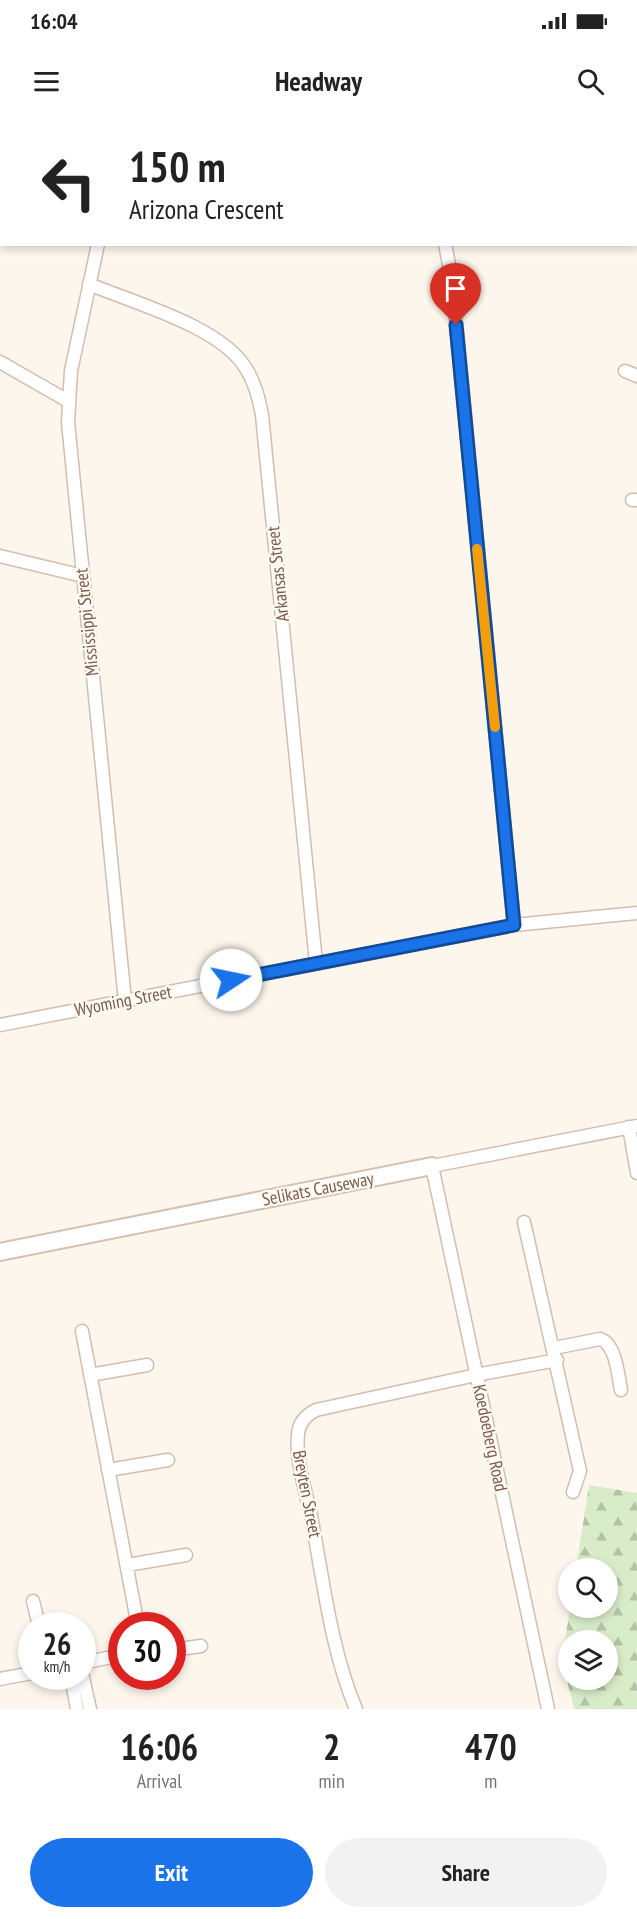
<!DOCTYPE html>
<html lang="en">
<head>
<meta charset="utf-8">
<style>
	body { margin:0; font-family:"PT Sans Narrow",sans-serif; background:#f2f2f2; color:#222; height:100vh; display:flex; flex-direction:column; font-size:22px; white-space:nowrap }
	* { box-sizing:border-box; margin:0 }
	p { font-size:20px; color:#767676 }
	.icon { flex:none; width:33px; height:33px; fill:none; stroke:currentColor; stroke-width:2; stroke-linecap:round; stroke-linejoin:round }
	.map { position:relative; height:1589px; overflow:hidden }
	.side { display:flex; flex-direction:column; background:#fff; flex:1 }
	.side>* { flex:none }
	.guide { position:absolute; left:0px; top:0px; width:638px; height:126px; box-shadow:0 3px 9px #0003; background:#fff; color:#222; overflow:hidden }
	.fabs { position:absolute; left:558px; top:1438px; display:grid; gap:12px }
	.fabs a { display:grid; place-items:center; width:60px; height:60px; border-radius:50%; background:#fff; box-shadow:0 3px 9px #0003; font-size:30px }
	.speed { position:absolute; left:18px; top:1492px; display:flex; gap:12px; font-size:30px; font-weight:700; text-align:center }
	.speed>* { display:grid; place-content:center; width:78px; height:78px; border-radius:50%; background:#fff; box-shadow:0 3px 9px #0003; line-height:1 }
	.speed small { font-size:15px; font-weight:400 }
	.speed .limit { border:9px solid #d22; background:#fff; color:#111 }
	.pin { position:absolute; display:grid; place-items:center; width:51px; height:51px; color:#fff; margin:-62px -26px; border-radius:50% 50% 50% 0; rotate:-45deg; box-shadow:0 0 6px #0007 }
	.pin .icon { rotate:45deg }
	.me { position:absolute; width:66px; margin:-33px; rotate:79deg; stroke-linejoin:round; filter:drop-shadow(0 0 4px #0008) }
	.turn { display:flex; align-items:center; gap:21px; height:126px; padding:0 30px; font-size:27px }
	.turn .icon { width:78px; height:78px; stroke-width:2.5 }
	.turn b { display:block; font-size:42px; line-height:51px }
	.eta { display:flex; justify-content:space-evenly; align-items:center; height:102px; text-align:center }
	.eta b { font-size:36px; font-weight:600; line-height:42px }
	.cta { display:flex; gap:12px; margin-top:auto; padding:12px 30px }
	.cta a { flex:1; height:69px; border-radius:36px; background:#1a73e8; color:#fff; font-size:24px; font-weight:600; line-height:69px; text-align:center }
	.cta a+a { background:#f2f2f2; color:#222 }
	.status { display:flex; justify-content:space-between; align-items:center; height:42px; padding:0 30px; background:#fff; direction:ltr }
	.status svg { height:16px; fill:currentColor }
	header { display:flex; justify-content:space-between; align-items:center; height:78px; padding:0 30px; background:#fff; font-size:27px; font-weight:600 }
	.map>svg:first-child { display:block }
</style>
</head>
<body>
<div class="status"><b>16:04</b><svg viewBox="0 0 49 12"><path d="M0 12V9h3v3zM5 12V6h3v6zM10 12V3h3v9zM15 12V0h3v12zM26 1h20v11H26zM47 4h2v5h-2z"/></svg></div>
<header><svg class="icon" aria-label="menu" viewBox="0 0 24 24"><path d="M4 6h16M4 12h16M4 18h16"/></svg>Headway<svg class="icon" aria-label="search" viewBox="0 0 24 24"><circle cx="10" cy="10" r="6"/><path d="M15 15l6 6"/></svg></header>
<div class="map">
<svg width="637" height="1589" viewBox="0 0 637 1589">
	<defs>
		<pattern id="forest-firs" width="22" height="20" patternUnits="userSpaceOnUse" patternTransform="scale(1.5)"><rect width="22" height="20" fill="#d8ecc9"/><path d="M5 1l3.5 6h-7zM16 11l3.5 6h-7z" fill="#b4c2a5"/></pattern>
	</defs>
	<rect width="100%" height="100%" fill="#fdf6ec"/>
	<path fill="url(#forest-firs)" fill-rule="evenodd" d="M 589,1365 L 637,1373 L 637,1589 L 574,1589 L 562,1540 L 570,1488 L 608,1488 L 608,1449 L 576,1449 ZM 568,1521 L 608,1521 L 608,1560 L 568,1560 Z"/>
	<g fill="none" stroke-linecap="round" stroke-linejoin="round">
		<g stroke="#d1beb0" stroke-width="15">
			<path id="street" d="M 575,0 L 576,2
				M 0,2 L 2,3
				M 255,2 L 255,0
				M 423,2 L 424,0
				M 636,70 L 637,71
				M 98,124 L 71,251 L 68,302 L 125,881
				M 445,124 L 452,160 L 514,805
				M 89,164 C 134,183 219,206 245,247 C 255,262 259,278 262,295 L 316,843
				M 0,242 L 68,281
				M 625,251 L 637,256
				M 632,380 L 637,380
				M 0,436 L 83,456
				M 0,905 L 514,805 L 637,793
				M 629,1007 L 637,1053
				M 524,1102 L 580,1351 L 573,1372
				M 82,1211 L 138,1506
				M 554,1228 L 600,1219 C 616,1224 618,1255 621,1270
				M 90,1255 L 147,1245
				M 108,1350 L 168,1340
				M 127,1445 L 186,1435
				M 33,1481 L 39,1506
				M 172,1530 L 201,1526
				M 82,1543 L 122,1535
				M 82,1553 L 90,1589
				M 71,1557 L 77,1589
				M 0,1559 L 32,1553
				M 356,1589 C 331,1531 323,1458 311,1396 C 306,1371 295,1340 298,1314 C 299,1302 306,1295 316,1290 L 476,1255 L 557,1240
				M 548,1589 L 432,1046 L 637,1006"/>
		</g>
		<g stroke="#d6c0b0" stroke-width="20">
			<path id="secondary" d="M 0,1132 L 432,1046"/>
		</g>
		<use href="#street" stroke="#fff" stroke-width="12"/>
		<use href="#secondary" stroke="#fff" stroke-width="16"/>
	</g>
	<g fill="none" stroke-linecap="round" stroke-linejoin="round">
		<g stroke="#114b97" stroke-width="15">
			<path id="route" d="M 231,860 L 514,805 L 456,205"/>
		</g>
		<use href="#route" stroke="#1a73e8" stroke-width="10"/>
		<path stroke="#f59e0b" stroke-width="10" d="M 477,429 L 495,607"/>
	</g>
	<g text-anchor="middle" stroke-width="4.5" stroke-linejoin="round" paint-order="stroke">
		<g font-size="18" fill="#7a5c4d" stroke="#fffaf3">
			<text transform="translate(278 454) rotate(-96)" y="6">Arkansas Street</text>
			<text transform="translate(87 502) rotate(-96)" y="6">Mississippi Street</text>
			<text transform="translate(123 881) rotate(-11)" y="6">Wyoming Street</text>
			<text transform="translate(318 1069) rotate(-11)" y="6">Selikats Causeway</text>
			<text transform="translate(490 1318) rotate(78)" y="6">Koedoeberg Road</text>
			<text transform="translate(307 1374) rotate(79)" y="6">Breyten Street</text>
		</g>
	</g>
</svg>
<div class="fabs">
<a><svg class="icon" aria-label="search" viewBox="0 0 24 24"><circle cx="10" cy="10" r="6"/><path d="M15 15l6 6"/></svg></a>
<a><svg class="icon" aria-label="layers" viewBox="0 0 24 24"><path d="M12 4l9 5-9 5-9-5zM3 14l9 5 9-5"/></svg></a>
</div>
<div class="speed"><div>26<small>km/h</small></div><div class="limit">30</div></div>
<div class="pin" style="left:456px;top:205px;background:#d93025"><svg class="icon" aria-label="arrive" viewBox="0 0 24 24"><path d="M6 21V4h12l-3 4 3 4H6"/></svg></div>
<svg class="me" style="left:231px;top:860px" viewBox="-20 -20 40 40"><circle r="19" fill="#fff"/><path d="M0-13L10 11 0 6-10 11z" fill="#1a73e8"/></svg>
<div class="guide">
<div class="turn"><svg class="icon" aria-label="left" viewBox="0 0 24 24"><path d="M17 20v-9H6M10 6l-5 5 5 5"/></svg><div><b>150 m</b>Arizona Crescent</div></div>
</div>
</div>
<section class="side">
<div class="eta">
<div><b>16:06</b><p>Arrival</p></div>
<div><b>2</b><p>min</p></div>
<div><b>470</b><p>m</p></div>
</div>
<div class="cta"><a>Exit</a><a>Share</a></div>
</section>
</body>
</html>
